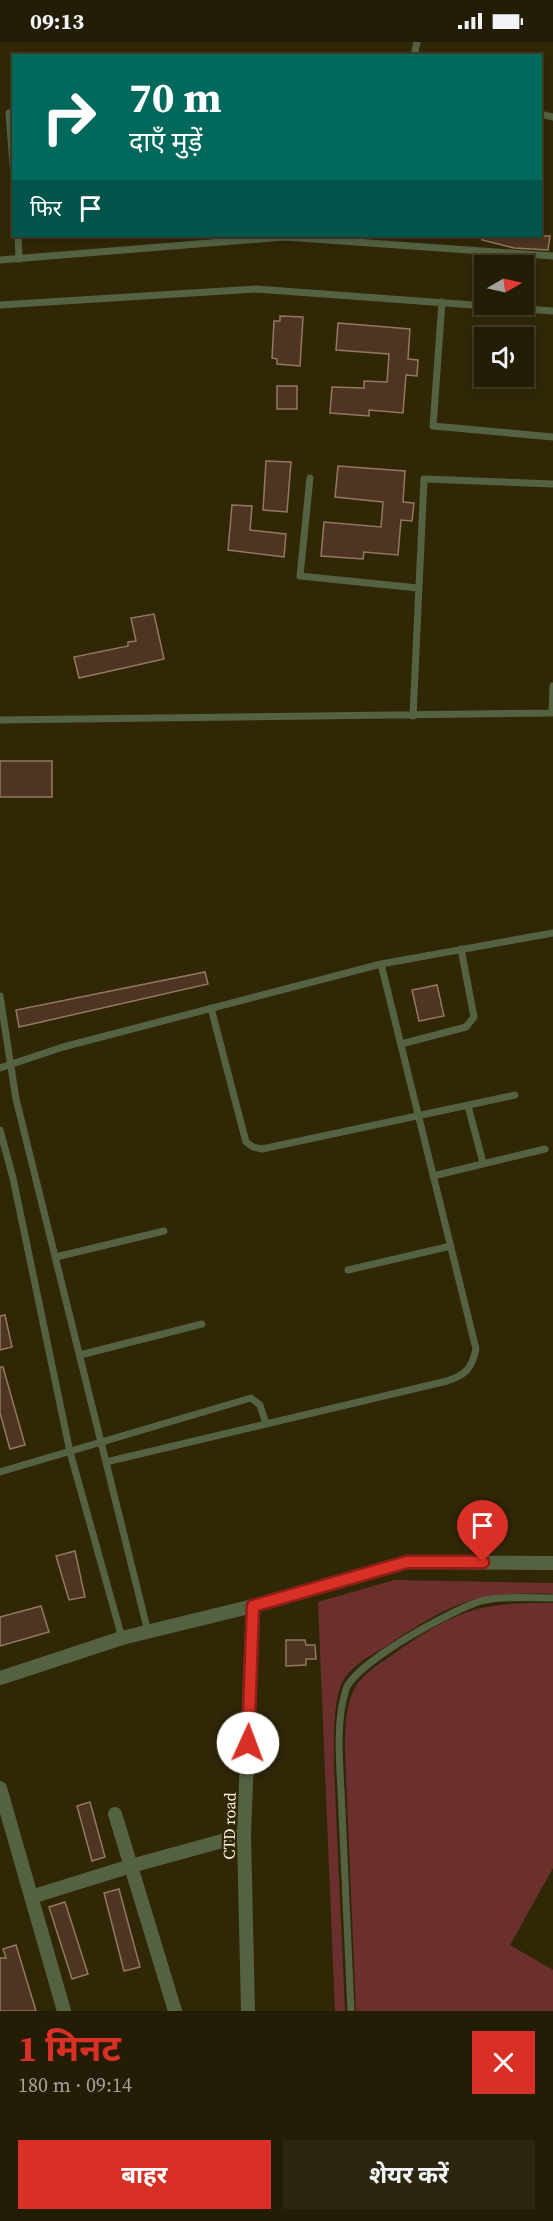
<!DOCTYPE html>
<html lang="hi">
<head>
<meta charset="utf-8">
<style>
	body { margin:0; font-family:"Source Serif 4","Noto Sans Devanagari",serif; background:#2c260f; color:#f1f3f6; height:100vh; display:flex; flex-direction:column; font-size:22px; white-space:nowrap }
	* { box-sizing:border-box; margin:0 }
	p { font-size:20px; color:#a3a29a }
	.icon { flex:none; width:33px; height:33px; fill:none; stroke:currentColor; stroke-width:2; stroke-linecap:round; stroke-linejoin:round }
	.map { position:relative; height:1969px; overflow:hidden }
	.panel { display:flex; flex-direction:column; background:#241d05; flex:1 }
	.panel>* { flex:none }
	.banner { position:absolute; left:12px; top:12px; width:530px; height:183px; border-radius:0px; box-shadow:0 3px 9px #0003,0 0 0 2px #413b27; background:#00695c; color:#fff; overflow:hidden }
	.needle { width:39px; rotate:81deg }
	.controls { position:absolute; left:474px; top:213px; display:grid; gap:12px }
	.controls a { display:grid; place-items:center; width:60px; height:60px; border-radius:0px; background:#241d05; box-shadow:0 3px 9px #0003,0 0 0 2px #413b27; font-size:30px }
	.pin { position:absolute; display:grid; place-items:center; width:51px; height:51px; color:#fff; margin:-62px -26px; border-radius:50% 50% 50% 0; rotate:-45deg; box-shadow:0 0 6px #0007 }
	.pin .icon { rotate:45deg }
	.me { position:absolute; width:66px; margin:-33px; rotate:2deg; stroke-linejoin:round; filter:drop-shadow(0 0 4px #0008) }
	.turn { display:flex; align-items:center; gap:21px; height:126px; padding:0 18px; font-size:27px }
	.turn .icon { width:78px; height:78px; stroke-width:2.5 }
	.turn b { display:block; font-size:42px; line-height:51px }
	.then { display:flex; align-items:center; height:57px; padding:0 18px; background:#0003; gap:12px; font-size:22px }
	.round { display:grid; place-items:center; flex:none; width:63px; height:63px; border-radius:0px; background:#2c260f }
	.overview { display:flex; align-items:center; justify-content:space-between; height:102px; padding:0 18px }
	h1 { font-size:36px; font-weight:700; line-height:45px; color:#d93025 }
	.button { display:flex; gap:12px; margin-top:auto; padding:12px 18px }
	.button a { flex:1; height:69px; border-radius:0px; background:#d93025; color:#fff; font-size:24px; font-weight:700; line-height:69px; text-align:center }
	.button a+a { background:#2c260f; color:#f1f3f6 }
	.status { display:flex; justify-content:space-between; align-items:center; height:42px; padding:0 30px; background:#241d05; direction:ltr }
	.status svg { height:16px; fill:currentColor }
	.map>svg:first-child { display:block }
</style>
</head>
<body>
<div class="status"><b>09:13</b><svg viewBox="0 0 49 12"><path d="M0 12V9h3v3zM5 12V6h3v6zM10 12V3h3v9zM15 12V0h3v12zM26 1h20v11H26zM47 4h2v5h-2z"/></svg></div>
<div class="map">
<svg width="553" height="1969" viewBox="0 0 553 1969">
	<rect width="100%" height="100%" fill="#302707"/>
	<path fill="#6b302d" d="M 394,1538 L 553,1541 L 553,1552 C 472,1549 451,1561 385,1605 C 371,1613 351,1624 343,1639 C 329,1664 335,1740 336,1770 C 339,1836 342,1903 345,1969 L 335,1969 L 318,1560 Z
		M 553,1561 L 553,1826 L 510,1903 L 553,1928 L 553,1969 L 356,1969 L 345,1708 C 345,1689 345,1668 353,1650 C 360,1633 378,1623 392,1613 C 455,1569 476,1560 553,1561 Z"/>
	<path fill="#4f3521" stroke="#947761" stroke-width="1.5" d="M 482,194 L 550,194 L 548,208 L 514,206 L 482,198 Z
		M 280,274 L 303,275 L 300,324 L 277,322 L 277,317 L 272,316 L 274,279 L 280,279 Z
		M 338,281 L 410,287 L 408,317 L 418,318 L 417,334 L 406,333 L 403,371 L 369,368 L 369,374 L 330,371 L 332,345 L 364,346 L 364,339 L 387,340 L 389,312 L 336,308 Z
		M 277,344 L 297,344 L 297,367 L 277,367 Z
		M 266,419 L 291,420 L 287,470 L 263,468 Z
		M 338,424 L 405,429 L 403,460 L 414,461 L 412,479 L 401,478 L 398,513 L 364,510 L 363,517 L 321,514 L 324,480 L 381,485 L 383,460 L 335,455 Z
		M 232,463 L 252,464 L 250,488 L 286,492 L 284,515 L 228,508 Z
		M 154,572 L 164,617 L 79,636 L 74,615 L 128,604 L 128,600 L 136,599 L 131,576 Z
		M 0,719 L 52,719 L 52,755 L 0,755 Z
		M 205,930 L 208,942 L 19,985 L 16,968 Z
		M 437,943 L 444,974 L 419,979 L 412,948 Z
		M 5,1273 L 12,1305 L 0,1308 L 0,1274 Z
		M 0,1325 L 3,1325 L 25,1403 L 10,1407 L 0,1371 Z
		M 75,1509 L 85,1555 L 69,1558 L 56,1514 Z
		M 41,1564 L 49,1590 L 0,1604 L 0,1575 Z
		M 286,1598 L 305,1598 L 306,1603 L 315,1603 L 316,1617 L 306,1617 L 306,1623 L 286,1624 Z
		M 90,1760 L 105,1815 L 92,1819 L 77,1764 Z
		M 119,1847 L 140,1925 L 124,1929 L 104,1851 Z
		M 65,1860 L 88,1932 L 72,1937 L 49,1865 Z
		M 16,1903 L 36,1969 L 0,1969 L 0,1916 L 6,1916 L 3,1907 Z"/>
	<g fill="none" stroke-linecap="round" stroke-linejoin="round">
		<path stroke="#556242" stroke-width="7" d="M 414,14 L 417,0
			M 9,71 L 14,136
			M 540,72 L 553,75
			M 18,194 L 19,217
			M 0,218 L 285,195 L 553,214
			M 442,260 L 433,384 L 553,395
			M 0,263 L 256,247 L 553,269
			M 310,436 L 300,534 L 418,546
			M 552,671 L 553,644
			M 413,674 L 424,437 L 553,442
			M 0,678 L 553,671
			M 0,954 L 16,1057 L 148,1590
			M 211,966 L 246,1100 L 253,1105 L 262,1107 L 515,1053
			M 401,1002 L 466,985 L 474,975 L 461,907
			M 0,1026 L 63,1005 L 381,922 L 553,891
			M 468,1064 L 483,1121
			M 0,1088 L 13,1136 L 70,1410 L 122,1596
			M 433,1134 L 545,1107
			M 56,1215 L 164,1189
			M 348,1228 L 451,1204
			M 80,1313 L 202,1282
			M 106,1420 L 447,1339 C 466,1333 472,1326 476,1307 L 381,922
			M 0,1430 L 251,1356 L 260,1363 L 266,1382
			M 351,1969 C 348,1903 345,1836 342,1770 C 341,1731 334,1685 346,1647 C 355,1621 457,1564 485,1558 C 507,1554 531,1556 553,1556"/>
		<path stroke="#556242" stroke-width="14" d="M 0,1636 L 122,1596 L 253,1564 L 407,1520 L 553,1521
			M 0,1746 L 64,1969
			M 115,1772 L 175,1969
			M 31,1855 L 131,1824 L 244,1793
			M 248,1969 L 244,1793 L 253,1564"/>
	</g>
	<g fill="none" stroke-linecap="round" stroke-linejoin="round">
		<g stroke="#8d1f18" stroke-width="15">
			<path id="route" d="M 248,1701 L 253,1564 L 407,1520 L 483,1520"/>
		</g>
		<use href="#route" stroke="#d93025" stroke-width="10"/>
	</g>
	<g text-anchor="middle" stroke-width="4.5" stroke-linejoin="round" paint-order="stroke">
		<g font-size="16" fill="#faf4e2" stroke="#302707">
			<text transform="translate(229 1784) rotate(-89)" y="6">CTD road</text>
		</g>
	</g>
</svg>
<div class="controls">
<a><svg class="needle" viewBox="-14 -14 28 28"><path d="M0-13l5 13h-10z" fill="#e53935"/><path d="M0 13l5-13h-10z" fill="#a3a29a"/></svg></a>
<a><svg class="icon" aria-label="sound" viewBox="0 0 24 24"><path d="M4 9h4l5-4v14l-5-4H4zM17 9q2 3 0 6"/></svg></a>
</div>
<div class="pin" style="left:483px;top:1520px;background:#d93025"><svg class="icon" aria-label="arrive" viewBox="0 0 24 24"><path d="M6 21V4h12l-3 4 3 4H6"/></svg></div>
<svg class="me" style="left:248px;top:1701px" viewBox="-20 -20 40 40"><circle r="19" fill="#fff"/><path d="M0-13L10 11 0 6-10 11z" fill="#d93025"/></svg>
<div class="banner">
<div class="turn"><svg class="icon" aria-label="right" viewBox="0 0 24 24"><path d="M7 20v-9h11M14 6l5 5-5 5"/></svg><div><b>70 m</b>दाएँ मुड़ें</div></div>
<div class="then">फिर<svg class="icon" aria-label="arrive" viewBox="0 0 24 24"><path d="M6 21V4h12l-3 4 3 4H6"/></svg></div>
</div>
</div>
<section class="panel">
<div class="overview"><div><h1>1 मिनट</h1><p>180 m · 09:14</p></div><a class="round" style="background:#d93025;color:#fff"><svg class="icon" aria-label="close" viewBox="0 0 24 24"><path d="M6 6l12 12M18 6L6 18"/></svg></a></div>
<div class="button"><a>बाहर</a><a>शेयर करें</a></div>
</section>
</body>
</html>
